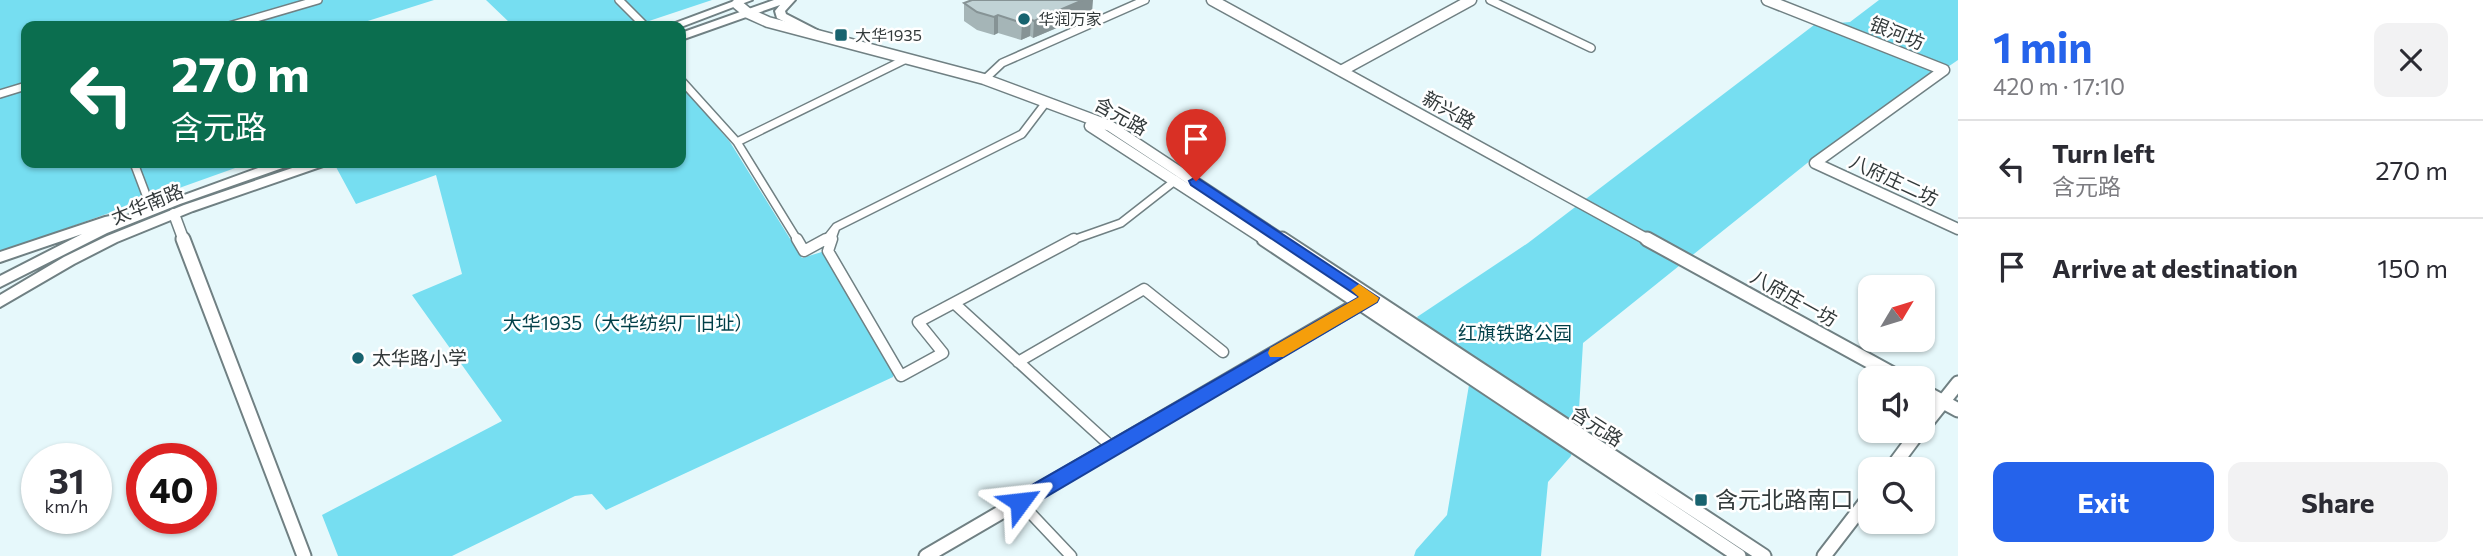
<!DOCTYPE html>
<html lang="en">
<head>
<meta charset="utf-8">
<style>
	body { margin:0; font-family:Commissioner,"Noto Sans SC",sans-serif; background:#f2f2f3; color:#2b2b33; height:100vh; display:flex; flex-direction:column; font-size:26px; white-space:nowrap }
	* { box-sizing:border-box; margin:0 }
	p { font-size:23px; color:#7c7c81 }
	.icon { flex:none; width:38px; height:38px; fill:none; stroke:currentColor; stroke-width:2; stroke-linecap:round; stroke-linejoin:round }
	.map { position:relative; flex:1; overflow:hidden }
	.sheet { display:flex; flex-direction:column; background:#fff; width:525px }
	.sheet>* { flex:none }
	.top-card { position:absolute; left:21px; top:21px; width:665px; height:147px; border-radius:14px; box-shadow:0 2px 5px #0004; background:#0b6e4f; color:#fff; overflow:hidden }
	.needle { width:46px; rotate:52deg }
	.tools { position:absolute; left:1858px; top:275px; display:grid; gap:14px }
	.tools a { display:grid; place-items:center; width:77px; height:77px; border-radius:14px; background:#fff; box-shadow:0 2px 5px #0004; font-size:35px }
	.speed { position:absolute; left:21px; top:443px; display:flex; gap:14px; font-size:35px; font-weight:700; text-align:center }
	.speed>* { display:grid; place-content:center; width:91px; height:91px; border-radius:50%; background:#fff; box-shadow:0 2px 5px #0004; line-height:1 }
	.speed small { font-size:18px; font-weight:400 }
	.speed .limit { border:10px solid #d22; background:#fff; color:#111 }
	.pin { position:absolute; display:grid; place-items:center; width:60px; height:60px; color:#fff; margin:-72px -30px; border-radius:50% 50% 50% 0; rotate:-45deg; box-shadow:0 0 7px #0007 }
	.pin .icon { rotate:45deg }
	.me { position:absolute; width:77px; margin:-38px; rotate:60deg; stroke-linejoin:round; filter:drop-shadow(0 0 5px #0008) }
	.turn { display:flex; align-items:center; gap:24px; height:147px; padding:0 35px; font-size:32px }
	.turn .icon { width:91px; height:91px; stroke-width:2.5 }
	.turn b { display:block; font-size:49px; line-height:60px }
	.round { display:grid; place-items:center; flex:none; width:74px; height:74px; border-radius:14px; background:#f2f2f3 }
	.overview { display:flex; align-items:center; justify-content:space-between; height:119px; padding:0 35px }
	h1 { font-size:42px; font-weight:700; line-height:52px; color:#2563eb }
	.action { display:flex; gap:14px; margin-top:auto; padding:14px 35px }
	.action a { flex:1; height:80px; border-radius:14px; background:#2563eb; color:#fff; font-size:28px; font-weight:700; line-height:80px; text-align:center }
	.action a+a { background:#f2f2f3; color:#2b2b33 }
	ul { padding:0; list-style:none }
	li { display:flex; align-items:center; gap:21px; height:98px; padding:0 35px; border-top:2px solid #e1e1e2 }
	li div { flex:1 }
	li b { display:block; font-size:26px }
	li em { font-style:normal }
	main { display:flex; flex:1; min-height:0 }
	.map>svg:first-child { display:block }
</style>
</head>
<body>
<main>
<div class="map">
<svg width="1958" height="556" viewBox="0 0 1958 556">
	<rect width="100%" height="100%" fill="#e6f8fb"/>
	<path fill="#76def1" d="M 0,0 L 434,0 L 352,26 L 26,26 L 26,163 L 236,163 L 238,167 L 0,252 Z
		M 486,0 L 712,0 L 634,26 L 513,26 Z
		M 1879,0 L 1958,0 L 1958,60 L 1811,160 L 1583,343 L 1578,426 L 1571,456 L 1548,482 L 1541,556 L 1414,556 L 1416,550 L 1447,515 L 1469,385 L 1417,317 L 1528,243 L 1814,25 L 1850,22 Z
		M 681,85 L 730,142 L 802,258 L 825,251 L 893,365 L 893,377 L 606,510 L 592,494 L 575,496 L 452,556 L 338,556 L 322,515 L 502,421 L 412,295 L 462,274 L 436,175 L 356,204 L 336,167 L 348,163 L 681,163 Z"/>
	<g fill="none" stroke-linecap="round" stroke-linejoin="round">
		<g stroke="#708083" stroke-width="10">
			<path id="street-far1" d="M 619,0 L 645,26
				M 1490,0 L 1591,48
				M 229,26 L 318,0
				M 985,79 L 1002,63 L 1145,0
				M 681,80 L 737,142 L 798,241
				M 0,94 L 26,86
				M 737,142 L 904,60
				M 134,163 L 151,208
				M 825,241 L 836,227 L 1022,134 L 1044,105
				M 831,241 L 836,227
				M 1070,241 L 1121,223 L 1176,180"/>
		</g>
		<g stroke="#708083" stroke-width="13">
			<path id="street" d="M 797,239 L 804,251 L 826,239
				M 832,239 L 828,251 L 901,376 L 943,353 L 918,322 L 1074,239
				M 955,304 L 1113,448
				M 1018,362 L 1144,289 L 1223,352
				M 1020,502 L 1071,556"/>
		</g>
		<g stroke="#708083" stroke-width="13">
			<path id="secondary-far1" d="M 1212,0 L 1650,241
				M 1767,0 L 1944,70 L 1815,163 L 1958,229
				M 737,4 L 748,13 L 768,22 L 984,79 L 1110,126 L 1284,241
				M 1341,71 L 1471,0
				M 1090,126 L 1267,241
				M 174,214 L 184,241"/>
		</g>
		<g stroke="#708083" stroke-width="17">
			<path id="secondary" d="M 183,239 L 304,556
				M 1264,239 L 1739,556
				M 1282,239 L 1764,556
				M 1647,239 L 1900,378
				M 1923,391 L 1958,410
				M 1923,427 L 1958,383
				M 1891,469 L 1920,430
				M 926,556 L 1364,301
				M 1824,556 L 1871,495"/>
		</g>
		<g stroke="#708083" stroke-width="4">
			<path id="primary" d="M 737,0 L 752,0 L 681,27 L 667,26 Z
				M 774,0 L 795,0 L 785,11 L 786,14 L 821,32 L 821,36 L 813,36 L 777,18 L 775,11 L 780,5 L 681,40 L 681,33 Z
				M 272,163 L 290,163 L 288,166 L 180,204 L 107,233 L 0,287 L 0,276 L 82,234 L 0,262 L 0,252 L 105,217 L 110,216 L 116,220 Z
				M 307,163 L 325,163 L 323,166 L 193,211 L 117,242 L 74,264 L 0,307 L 0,295 L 64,257 L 107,236 L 184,205 Z"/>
		</g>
		<use href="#street-far1" stroke="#fff" stroke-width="7"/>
		<use href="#street" stroke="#fff" stroke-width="10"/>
		<use href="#secondary-far1" stroke="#fff" stroke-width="10"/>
		<use href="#secondary" stroke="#fff" stroke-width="13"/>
		<use href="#primary" fill="#fff" fill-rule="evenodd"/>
	</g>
	<path fill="#a5b5b7" d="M 964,3 L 1092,13 L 1033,38 L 1030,36 L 1021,40 L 998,33 L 994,35 L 977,30 L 964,21 Z"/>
	<path fill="#869395" d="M 1083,0 L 1093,0 L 1092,13 L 1033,38 L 1034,21 Z
		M 998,15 L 998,33 L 994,35 L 994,17 Z
		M 1031,19 L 1030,36 L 1021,40 L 1022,23 Z"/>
	<path fill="#c0d2d5" stroke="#869395" stroke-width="2" d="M 972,0 L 1083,0 L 1034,21 L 1031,19 L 1022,23 L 998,15 L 994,17 L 977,12 L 964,3 Z"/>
	<path fill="#2563eb" stroke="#184099" stroke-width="2" d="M 1196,177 L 1379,298 L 1377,302 L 1027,508 L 1020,510 L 1013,508 L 1010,502 L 1013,496 L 1359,297 L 1191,185 L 1189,181 Z"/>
	<path fill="#f59e0b" d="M 1359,284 L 1379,298 L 1377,302 L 1283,357 L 1270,357 L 1268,353 L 1270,348 L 1359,297 L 1351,290 Z"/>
	<g fill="#18636f" stroke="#fff" stroke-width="2.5">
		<circle cx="1024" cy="19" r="7"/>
		<rect x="834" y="28" width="14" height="14" rx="3.5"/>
		<circle cx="358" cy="358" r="7"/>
		<rect x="1694" y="493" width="14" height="14" rx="3.5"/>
	</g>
	<g text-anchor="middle" stroke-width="5" stroke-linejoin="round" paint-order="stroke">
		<g font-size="16" fill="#333a3b" stroke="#fff" text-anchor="start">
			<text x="1038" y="25">华润万家</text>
			<text x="855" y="41">大华1935</text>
		</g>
		<g font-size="19" fill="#333a3b" stroke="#fff">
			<text transform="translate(1897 33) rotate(22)" y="7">银河坊</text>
			<text transform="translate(1449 110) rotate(29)" y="7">新兴路</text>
			<text transform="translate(1121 116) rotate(29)" y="7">含元路</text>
			<text transform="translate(1894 180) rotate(25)" y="7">八府庄二坊</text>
			<text transform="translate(147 204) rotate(-22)" y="7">太华南路</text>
			<text transform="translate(1794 298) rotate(29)" y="7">八府庄一坊</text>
			<text transform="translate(1597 426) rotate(33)" y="7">含元路</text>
		</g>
		<g font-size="19" fill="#003f48" stroke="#fff">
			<text x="628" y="330">大华1935（大华纺织厂旧址）</text>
			<text x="1515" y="340">红旗铁路公园</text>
		</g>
		<g font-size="19" fill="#333a3b" stroke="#fff" text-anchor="start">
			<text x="372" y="365">太华路小学</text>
		</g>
		<g font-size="23" fill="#333a3b" stroke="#fff" text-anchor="start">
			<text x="1715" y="508">含元北路南口</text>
		</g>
	</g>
</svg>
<div class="tools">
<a><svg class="needle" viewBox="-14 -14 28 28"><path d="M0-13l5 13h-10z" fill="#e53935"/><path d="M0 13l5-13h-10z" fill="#7c7c81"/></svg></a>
<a><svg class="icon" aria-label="sound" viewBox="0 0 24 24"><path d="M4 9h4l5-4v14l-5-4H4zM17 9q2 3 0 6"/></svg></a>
<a><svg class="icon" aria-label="search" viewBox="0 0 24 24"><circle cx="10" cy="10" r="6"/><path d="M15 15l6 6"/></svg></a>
</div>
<div class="speed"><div>31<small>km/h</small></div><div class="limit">40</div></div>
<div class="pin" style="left:1196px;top:181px;background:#d93025"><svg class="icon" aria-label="arrive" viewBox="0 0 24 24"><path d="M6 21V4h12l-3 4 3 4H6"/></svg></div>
<svg class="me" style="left:1020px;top:502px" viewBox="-20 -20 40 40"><path d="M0-17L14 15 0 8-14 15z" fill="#2563eb" stroke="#fff" stroke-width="4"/></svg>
<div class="top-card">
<div class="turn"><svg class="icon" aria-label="left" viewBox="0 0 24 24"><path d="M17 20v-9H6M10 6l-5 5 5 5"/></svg><div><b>270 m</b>含元路</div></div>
</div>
</div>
<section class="sheet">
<div class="overview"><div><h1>1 min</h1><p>420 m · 17:10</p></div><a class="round"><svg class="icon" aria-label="close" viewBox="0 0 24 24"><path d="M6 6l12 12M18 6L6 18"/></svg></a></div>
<ul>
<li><svg class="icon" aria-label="left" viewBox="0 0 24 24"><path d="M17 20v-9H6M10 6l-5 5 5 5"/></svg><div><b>Turn left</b><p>含元路</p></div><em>270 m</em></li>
<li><svg class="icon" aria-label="arrive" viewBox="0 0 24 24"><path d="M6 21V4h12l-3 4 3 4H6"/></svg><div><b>Arrive at destination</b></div><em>150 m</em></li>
</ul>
<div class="action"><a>Exit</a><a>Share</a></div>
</section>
</main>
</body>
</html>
